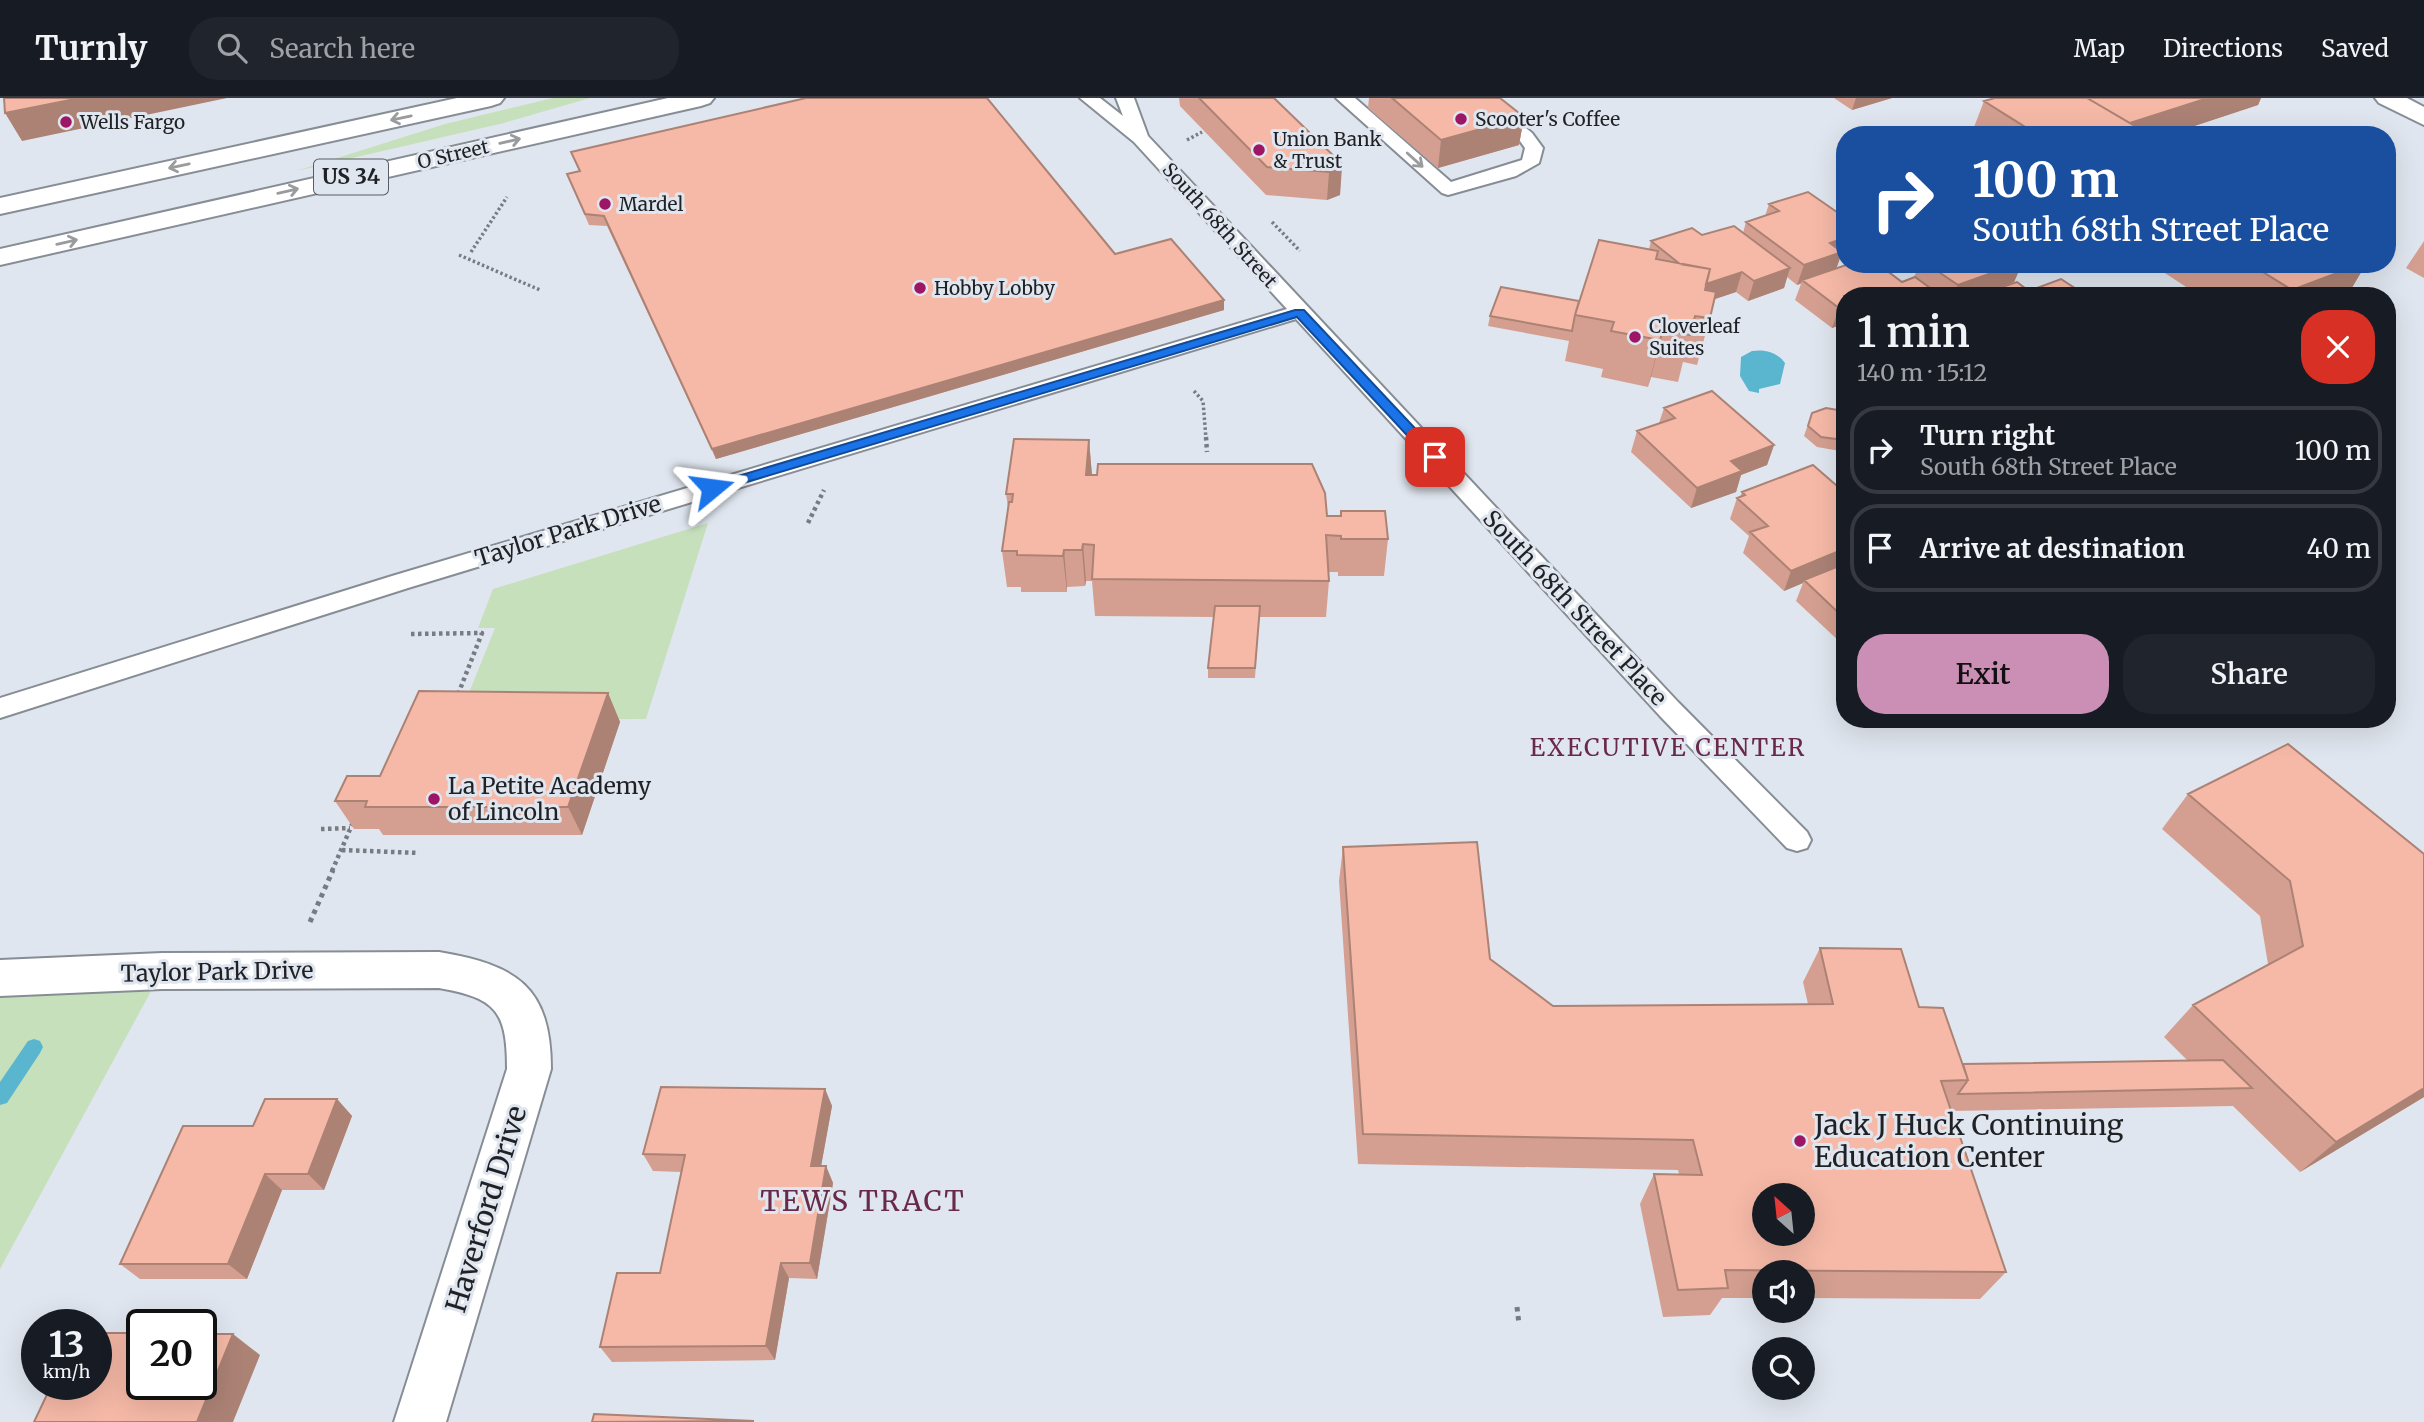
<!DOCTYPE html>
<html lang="en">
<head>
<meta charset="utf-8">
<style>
	body { margin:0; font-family:Merriweather,serif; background:#20242c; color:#f1f3f6; height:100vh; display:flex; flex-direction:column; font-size:26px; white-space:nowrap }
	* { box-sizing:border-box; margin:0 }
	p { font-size:23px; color:#9ea1a6 }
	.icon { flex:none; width:38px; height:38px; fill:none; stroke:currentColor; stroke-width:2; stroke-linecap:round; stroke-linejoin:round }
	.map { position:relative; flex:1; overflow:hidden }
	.drawer { position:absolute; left:1836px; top:189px; width:560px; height:441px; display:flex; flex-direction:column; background:#171b24; border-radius:28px; box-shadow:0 7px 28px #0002 }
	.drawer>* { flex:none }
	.top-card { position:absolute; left:1836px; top:28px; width:560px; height:147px; border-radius:28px; box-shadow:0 7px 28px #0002; background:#1a4fa0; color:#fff; overflow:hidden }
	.needle { width:46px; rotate:333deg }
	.buttons { position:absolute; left:1752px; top:1085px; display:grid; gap:14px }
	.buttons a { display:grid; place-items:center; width:63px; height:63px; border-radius:50%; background:#171b24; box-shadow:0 7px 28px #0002; font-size:35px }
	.speed { position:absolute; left:21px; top:1211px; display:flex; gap:14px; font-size:35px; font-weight:700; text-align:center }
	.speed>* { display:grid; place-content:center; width:91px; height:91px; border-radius:50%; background:#171b24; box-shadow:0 7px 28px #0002; line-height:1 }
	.speed small { font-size:18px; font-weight:400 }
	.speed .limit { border:4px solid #111; border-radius:10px; background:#fff; color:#111 }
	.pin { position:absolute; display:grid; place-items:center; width:60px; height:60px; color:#fff; margin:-30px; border-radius:14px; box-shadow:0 4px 10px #0006 }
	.me { position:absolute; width:77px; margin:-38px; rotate:74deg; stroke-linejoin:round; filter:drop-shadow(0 0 5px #0008) }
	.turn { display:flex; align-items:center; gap:24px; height:147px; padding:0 21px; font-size:32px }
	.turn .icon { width:91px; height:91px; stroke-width:2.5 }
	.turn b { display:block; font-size:49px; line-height:60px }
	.round { display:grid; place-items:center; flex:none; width:74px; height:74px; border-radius:28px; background:#20242c }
	.headline { display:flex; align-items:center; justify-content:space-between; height:119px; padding:0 21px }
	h1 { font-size:42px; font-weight:600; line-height:52px }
	.action { display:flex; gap:14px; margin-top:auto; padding:14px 21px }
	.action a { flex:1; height:80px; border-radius:28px; background:#cb8fb5; color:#111; font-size:28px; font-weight:600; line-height:80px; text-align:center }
	.action a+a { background:#20242c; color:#f1f3f6 }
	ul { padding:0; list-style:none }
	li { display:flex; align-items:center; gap:21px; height:88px; margin:0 14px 10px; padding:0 7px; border:4px solid #363941; border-radius:28px }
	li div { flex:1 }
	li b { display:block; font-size:26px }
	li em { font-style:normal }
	header { display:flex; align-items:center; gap:42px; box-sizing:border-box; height:98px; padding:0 35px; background:#171b24; border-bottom:2px solid #363941 }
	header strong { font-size:33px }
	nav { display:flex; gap:38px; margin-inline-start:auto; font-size:24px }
	.search { width:490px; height:63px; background:#20242c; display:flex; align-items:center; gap:18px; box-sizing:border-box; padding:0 24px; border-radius:28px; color:#9ea1a6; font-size:26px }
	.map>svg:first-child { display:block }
</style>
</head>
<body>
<header>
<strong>Turnly</strong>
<div class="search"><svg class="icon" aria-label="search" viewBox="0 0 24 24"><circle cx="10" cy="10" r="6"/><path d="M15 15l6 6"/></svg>Search here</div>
<nav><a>Map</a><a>Directions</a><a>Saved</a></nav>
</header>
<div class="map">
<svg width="2424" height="1324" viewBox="0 0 2424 1324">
	<rect width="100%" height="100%" fill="#e0e6ef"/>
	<path fill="#c6e0bc" d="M 553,0 L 590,0 L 504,25 L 296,73 L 445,26 Z
		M 708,425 L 646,621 L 458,622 L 495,530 L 478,530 L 493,491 Z
		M 162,873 L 0,1171 L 0,880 Z"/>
	<path fill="#5ab5cf" d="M 1752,253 C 1765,251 1777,254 1785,265 L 1780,286 L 1759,291 L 1759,295 L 1749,293 L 1740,278 L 1741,259 Z"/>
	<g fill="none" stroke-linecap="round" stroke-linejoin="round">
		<path fill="#5ab5cf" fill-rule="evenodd" d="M 34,941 L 40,943 L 43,949 L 40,955 L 7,1005 L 0,1007 L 0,984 L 28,943 Z"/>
		<g stroke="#878d95" stroke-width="4">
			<path id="lane" d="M 1080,0 L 1100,0 L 1123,18 L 1116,0 L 1134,0 L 1148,38 L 1678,604 L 1807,734 L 1811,742 L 1807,750 L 1797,753 L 1787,750 L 1660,618 L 1296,221 L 408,490 L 0,620 L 0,600 L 392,478 L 1287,211 L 1134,44 Z
				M 1336,0 L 1355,0 L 1451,84 L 1522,62 L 1525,50 L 1520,43 L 1470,0 L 1489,0 L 1532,35 L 1543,50 L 1539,65 L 1516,78 L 1448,97 L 1442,95 Z"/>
		</g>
		<g stroke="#878d95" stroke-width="4">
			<path id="secondary" d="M 2375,0 L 2407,0 L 2424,9 L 2424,27 L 2379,5 Z
				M 439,854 C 516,867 551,888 551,971 L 446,1324 L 394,1324 L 507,971 C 507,913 496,900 439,890 L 162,891 L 0,898 L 0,862 L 162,855 Z"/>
		</g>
		<g stroke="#878d95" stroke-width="4">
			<path id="primary" d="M 457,0 L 504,0 L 500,5 L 491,8 L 0,116 L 0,100 Z
				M 668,0 L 714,0 L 710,5 L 701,8 L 0,167 L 0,151 Z"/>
		</g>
		<path stroke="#787c82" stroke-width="3.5" stroke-dasharray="2.5 2.5" stroke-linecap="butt" d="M 1187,42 L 1202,34
			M 1272,124 L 1300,153
			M 471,154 L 507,99
			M 459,157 L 540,192
			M 1194,293 L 1203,303 L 1206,341"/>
		<path stroke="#787c82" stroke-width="4.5" stroke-dasharray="3.5 3.5" stroke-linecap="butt" d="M 1206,339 L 1207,354
			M 808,425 L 824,392
			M 411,536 L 482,535 L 457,599
			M 321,731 L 350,730
			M 342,752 L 419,755
			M 332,773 L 354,722"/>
		<path stroke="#787c82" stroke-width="5" stroke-dasharray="4.5 4.5" stroke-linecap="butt" d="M 310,824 L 333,772
			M 1517,1209 L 1519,1226"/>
		<use href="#lane" fill="#fff" fill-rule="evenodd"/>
		<use href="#secondary" fill="#fff" fill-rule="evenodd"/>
		<use href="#primary" fill="#fff" fill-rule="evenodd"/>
	</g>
	<path fill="#d49f90" d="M 1179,0 L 1274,0 L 1341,65 L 1340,97 L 1327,102 L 1266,97 L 1180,8 Z
		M 1369,0 L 1500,0 L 1524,19 L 1519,47 L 1438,70 L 1368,10 Z
		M 1834,0 L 1892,0 L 1852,12 Z
		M 1995,0 L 2261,0 L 2258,7 L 2167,37 L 1971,37 L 1984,3 Z
		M 571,54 L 1115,156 L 1224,212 L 716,361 L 607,128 L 589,127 L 567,76 L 579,73 Z
		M 1769,106 L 1840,160 L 1836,171 L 1902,184 L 1914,180 L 1917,171 L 1910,166 L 2022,166 L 2014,184 L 1976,198 L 1844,198 L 1844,228 L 1843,226 L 1832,230 L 1795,202 L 1801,186 L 1797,187 L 1787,179 L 1784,190 L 1748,203 L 1736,194 L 1715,201 L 1697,267 L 1683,264 L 1678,284 L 1651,279 L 1648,289 L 1601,279 L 1603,271 L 1565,263 L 1569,243 L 1488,228 L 1490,218 L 1579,203 L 1649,151 L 1651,143 L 1702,137 L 1743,135 L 1746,124 L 1765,118 Z
		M 2424,143 L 2424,180 L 2406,170 Z
		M 2151,166 L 2366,166 L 2347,198 L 2200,198 Z
		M 1664,310 L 1774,347 L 1767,367 L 1741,377 L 1736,394 L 1691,410 L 1631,354 L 1637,333 L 1659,325 Z
		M 1844,313 L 1844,351 L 1840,353 L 1817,349 L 1804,338 L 1812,315 Z
		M 1089,342 L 1092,377 L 1327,418 L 1388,441 L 1384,478 L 1338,478 L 1338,474 L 1328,474 L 1329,483 L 1326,519 L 1259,519 L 1255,580 L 1208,580 L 1208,570 L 1214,519 L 1095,518 L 1092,483 L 1086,483 L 1085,488 L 1067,489 L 1067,494 L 1021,494 L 1021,489 L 1007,489 L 1002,453 L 1008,409 L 1006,396 Z
		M 1844,357 L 1844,382 L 1837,376 Z
		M 1742,394 L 1844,394 L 1844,542 L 1840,544 L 1796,503 L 1803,485 L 1784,493 L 1743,455 L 1749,438 L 1730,421 L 1737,400 L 1740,399 Z
		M 608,595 L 620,624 L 582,737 L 383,737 L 379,731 L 354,731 L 335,703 L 380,678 Z
		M 2188,696 L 2424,756 L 2424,999 L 2300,1074 L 2233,1008 L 1952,1013 L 2006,1174 L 1980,1201 L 1802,1200 L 1802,1174 L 1764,1174 L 1764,1200 L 1722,1200 L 1710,1217 L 1663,1219 L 1640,1106 L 1654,1076 L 1679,1076 L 1678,1072 L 1358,1066 L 1339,783 L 1343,749 L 1553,908 L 1808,906 L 1803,884 L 1820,850 L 1919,909 L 1963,966 L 2188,963 L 2164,939 L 2193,907 L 2268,866 L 2260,818 L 2162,731 Z
		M 825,991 L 832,1008 L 821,1068 L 826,1068 L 833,1085 L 817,1181 L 789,1180 L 775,1262 L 612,1264 L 600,1249 L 660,1175 L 681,1074 L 653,1073 L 643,1056 Z
		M 337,1001 L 352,1018 L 324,1092 L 282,1092 L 247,1181 L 140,1181 L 120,1166 L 253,1028 Z"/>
	<path fill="#ac8275" d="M 80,0 L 227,0 L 22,43 L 5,15 Z
		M 1856,0 L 1892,0 L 1852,12 Z
		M 2208,0 L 2261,0 L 2258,7 L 2167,37 L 2112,37 L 2115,30 Z
		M 1524,19 L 1519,47 L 1438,70 L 1441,42 Z
		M 1342,69 L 1340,97 L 1327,102 L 1329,74 Z
		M 1844,140 L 1844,158 L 1840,160 L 1835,174 L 1802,182 L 1801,185 L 1797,187 L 1804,167 L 1830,145 Z
		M 2017,166 L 2022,166 L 2014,184 L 1976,198 L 1953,198 L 1958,187 Z
		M 2361,166 L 2366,166 L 2347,198 L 2288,198 L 2292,192 Z
		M 1790,170 L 1784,190 L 1748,203 L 1754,183 Z
		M 1742,174 L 1736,194 L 1700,206 L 1705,186 Z
		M 1224,202 L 1224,212 L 716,361 L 712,351 Z
		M 1844,208 L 1844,222 L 1843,226 L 1832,230 L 1839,210 Z
		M 1663,232 L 1651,279 L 1648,289 L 1660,242 Z
		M 1089,342 L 1092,378 L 1086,377 Z
		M 1844,342 L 1844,351 L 1840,353 Z
		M 1774,347 L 1767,367 L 1741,377 L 1736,394 L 1691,410 L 1697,390 L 1731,363 Z
		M 1083,446 L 1086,483 L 1085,488 L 1082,452 Z
		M 1844,451 L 1844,468 L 1804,482 L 1803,485 L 1784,493 L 1791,473 Z
		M 1064,452 L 1067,489 L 1067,494 L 1063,458 Z
		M 1844,534 L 1844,542 L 1840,544 Z
		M 608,595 L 620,624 L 582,737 L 568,709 Z
		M 2424,990 L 2424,999 L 2300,1074 L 2336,1044 Z
		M 825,991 L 832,1008 L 818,1085 L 811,1068 Z
		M 337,1001 L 352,1018 L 324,1092 L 308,1076 Z
		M 826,1068 L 833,1085 L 817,1181 L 810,1165 Z
		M 265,1076 L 282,1092 L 247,1181 L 228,1166 Z
		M 781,1165 L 789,1180 L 775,1262 L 766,1248 Z
		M 233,1236 L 260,1257 L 233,1324 L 197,1324 Z"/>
	<path fill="#f6b9a7" stroke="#ac8275" stroke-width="2" fill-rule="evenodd" d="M 4,0 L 80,0 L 5,15 Z
		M 806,0 L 987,0 L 1115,156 L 1171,141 L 1224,202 L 712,351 L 604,118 L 585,116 L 567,76 L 580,73 L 571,54 Z
		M 1199,0 L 1274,0 L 1341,65 L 1342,69 L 1329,74 L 1267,69 Z
		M 1392,0 L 1500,0 L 1524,19 L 1441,42 Z
		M 1995,0 L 2087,0 L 2150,37 L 2038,37 L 1984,3 Z
		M 2087,0 L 2208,0 L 2130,25 Z
		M 1808,94 L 1844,119 L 1844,140 L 1830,145 L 1842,154 L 1804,167 L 1746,124 L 1779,113 L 1769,106 Z
		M 1734,128 L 1790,170 L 1754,183 L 1742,174 L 1706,186 L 1710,171 L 1680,166 L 1651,143 L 1692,130 L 1702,137 Z
		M 1599,142 L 1658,153 L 1656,161 L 1710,171 L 1705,192 L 1716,194 L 1710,220 L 1695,218 L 1690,237 L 1663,232 L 1660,242 L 1611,233 L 1614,224 L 1575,217 Z
		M 1849,166 L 1878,166 L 1902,184 L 1915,179 L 1941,198 L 1844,198 L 1844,208 L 1839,210 L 1802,182 Z
		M 1927,166 L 2017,166 L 1958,187 Z
		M 2250,166 L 2361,166 L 2292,192 Z
		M 2061,181 L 2087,198 L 1988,198 L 1984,195 L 2017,184 L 2029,193 Z
		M 1501,189 L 1579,203 L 1575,217 L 1572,233 L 1490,218 Z
		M 1712,293 L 1774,347 L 1731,363 L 1742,373 L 1697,390 L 1637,333 L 1675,320 L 1664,310 Z
		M 1826,310 L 1844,313 L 1844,342 L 1821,339 L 1808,328 L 1812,315 Z
		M 1014,341 L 1089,342 L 1086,377 L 1097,377 L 1098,366 L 1312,366 L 1325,395 L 1327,418 L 1341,418 L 1341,413 L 1385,413 L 1388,441 L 1341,441 L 1341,438 L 1326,437 L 1329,483 L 1092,481 L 1094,447 L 1083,446 L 1082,452 L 1064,452 L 1063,458 L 1017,457 L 1017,453 L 1002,453 L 1009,404 L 1012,404 L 1013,396 L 1006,396 Z
		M 1813,367 L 1844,394 L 1844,408 L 1841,410 L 1844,413 L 1844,451 L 1791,473 L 1750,434 L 1768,428 L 1737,400 L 1745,397 L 1742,394 Z
		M 1844,466 L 1844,520 L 1804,482 Z
		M 1215,508 L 1260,508 L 1255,570 L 1208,570 Z
		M 419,593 L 608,595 L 568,709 L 365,709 L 367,703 L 335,703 L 347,678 L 380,678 Z
		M 2288,646 L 2424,756 L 2424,990 L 2336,1044 L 2193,907 L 2303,848 L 2290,783 L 2188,696 Z
		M 1477,744 L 1490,861 L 1553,908 L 1833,906 L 1820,850 L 1901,851 L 1919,909 L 1943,910 L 1968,982 L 1941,983 L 2006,1174 L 1725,1172 L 1728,1190 L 1678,1192 L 1654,1076 L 1702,1077 L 1693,1042 L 1363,1036 L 1343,749 ZM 1764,1097 L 1802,1097 L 1802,1136 L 1764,1136 Z
		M 2223,962 L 2252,990 L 1958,996 L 1968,982 L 1963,966 Z
		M 661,989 L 825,991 L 811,1068 L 826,1068 L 810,1165 L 781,1165 L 766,1248 L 600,1249 L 617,1175 L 660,1175 L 685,1057 L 643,1056 Z
		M 265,1001 L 337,1001 L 308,1076 L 265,1076 L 228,1166 L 120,1166 L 183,1028 L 253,1028 Z
		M 96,1235 L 142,1235 L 142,1286 L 201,1286 L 201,1236 L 233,1236 L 197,1324 L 34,1324 L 52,1286 L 96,1286 Z
		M 594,1316 L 754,1323 L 592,1324 Z"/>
	<defs><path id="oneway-shaft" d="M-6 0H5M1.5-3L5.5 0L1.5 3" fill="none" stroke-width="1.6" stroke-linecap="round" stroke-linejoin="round" transform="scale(1.75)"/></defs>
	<g stroke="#9a9b9c">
		<use href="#oneway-shaft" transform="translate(401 20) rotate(168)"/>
		<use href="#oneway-shaft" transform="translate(510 43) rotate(-13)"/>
		<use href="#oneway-shaft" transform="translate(1415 62) rotate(42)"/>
		<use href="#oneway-shaft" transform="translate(179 68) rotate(168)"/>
		<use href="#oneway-shaft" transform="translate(288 93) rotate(-13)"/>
		<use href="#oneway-shaft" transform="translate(67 144) rotate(-13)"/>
	</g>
	<path fill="#1a73e8" stroke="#114b97" stroke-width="2" d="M 1295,212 L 1304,212 L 1439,356 L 1439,362 L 1430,362 L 1297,219 L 717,393 L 712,395 L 706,390 L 708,387 Z"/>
	<g fill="#9d1565" stroke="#e0e6ef" stroke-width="2.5">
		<circle cx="1461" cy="21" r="7"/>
		<circle cx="66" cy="24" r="7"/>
		<circle cx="1259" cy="52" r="7"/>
		<circle cx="605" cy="106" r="7"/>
		<circle cx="920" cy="190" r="7"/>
		<circle cx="1635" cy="239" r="7"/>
		<circle cx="434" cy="701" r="7"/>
		<circle cx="1800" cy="1043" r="7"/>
	</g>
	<g text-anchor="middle" stroke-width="6" stroke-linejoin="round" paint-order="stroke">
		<g font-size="19" fill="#1f2124" stroke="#e0e6ef" text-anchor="start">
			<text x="1475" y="28">Scooter's Coffee</text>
			<text x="80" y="31">Wells Fargo</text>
			<text x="1273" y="48">Union Bank<tspan x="1273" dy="22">&amp; Trust</tspan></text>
			<text x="619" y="113">Mardel</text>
			<text x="934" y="197">Hobby Lobby</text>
			<text x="1649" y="235">Cloverleaf<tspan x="1649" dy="22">Suites</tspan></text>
		</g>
		<g font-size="19" fill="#1f2124" stroke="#e0e6ef">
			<text transform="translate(453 56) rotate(-13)" y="7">O Street</text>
			<text transform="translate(1220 127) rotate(48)" y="7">South 68th Street</text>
		</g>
		<rect fill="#e0e6ef" stroke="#595c61" stroke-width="2" x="314" y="61.5" width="74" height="35" rx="5"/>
		<g font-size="21" font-weight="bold" fill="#1f2124">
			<text x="351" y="86">US 34</text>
		</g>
		<g font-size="23" fill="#1f2124" stroke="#e0e6ef">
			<text transform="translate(568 433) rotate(-17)" y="8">Taylor Park Drive</text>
			<text transform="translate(1575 510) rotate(47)" y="8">South 68th Street Place</text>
			<text transform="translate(217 874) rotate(-1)" y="8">Taylor Park Drive</text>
		</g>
		<g font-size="23" fill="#1f2124" stroke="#e0e6ef" text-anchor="start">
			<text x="448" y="696">La Petite Academy<tspan x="448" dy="26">of Lincoln</tspan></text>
		</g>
		<g font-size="24" letter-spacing="2" fill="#692949" stroke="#e0e6ef">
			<text x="1668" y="658">EXECUTIVE CENTER</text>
		</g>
		<g font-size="28" fill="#1f2124" stroke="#e0e6ef" text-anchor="start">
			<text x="1814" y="1037">Jack J Huck Continuing<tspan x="1814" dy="32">Education Center</tspan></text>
		</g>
		<g font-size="28" letter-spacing="2" fill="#692949" stroke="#e0e6ef">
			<text x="863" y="1113">TEWS TRACT</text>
		</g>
		<g font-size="28" fill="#1f2124" stroke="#e0e6ef">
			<text transform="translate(486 1111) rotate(-73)" y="10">Haverford Drive</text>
		</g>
	</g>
</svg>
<div class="buttons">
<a><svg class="needle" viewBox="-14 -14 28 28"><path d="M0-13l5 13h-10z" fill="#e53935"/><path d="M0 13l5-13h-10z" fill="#9ea1a6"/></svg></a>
<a><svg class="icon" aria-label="sound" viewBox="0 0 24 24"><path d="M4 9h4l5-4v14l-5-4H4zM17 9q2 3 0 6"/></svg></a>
<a><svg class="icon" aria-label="search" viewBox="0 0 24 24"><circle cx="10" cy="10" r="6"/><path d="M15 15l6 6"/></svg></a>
</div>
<div class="speed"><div>13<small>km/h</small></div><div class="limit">20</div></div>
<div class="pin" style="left:1435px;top:359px;background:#d93025"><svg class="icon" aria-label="arrive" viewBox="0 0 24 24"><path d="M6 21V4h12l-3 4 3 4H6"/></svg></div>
<svg class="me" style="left:712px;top:390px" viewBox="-20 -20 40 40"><path d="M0-17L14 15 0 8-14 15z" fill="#1a73e8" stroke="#fff" stroke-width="4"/></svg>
<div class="top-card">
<div class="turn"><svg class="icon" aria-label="right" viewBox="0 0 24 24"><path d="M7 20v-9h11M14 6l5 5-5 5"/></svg><div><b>100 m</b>South 68th Street Place</div></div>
</div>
<section class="drawer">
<div class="headline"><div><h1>1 min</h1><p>140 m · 15:12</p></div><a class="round" style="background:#d93025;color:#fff"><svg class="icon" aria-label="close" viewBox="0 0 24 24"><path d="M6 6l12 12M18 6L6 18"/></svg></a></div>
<ul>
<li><svg class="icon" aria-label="right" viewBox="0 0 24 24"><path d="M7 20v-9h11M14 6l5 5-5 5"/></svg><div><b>Turn right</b><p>South 68th Street Place</p></div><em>100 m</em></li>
<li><svg class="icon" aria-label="arrive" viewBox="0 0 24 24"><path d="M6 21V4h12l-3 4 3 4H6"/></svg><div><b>Arrive at destination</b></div><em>40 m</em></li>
</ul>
<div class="action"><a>Exit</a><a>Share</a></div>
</section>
</div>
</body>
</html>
